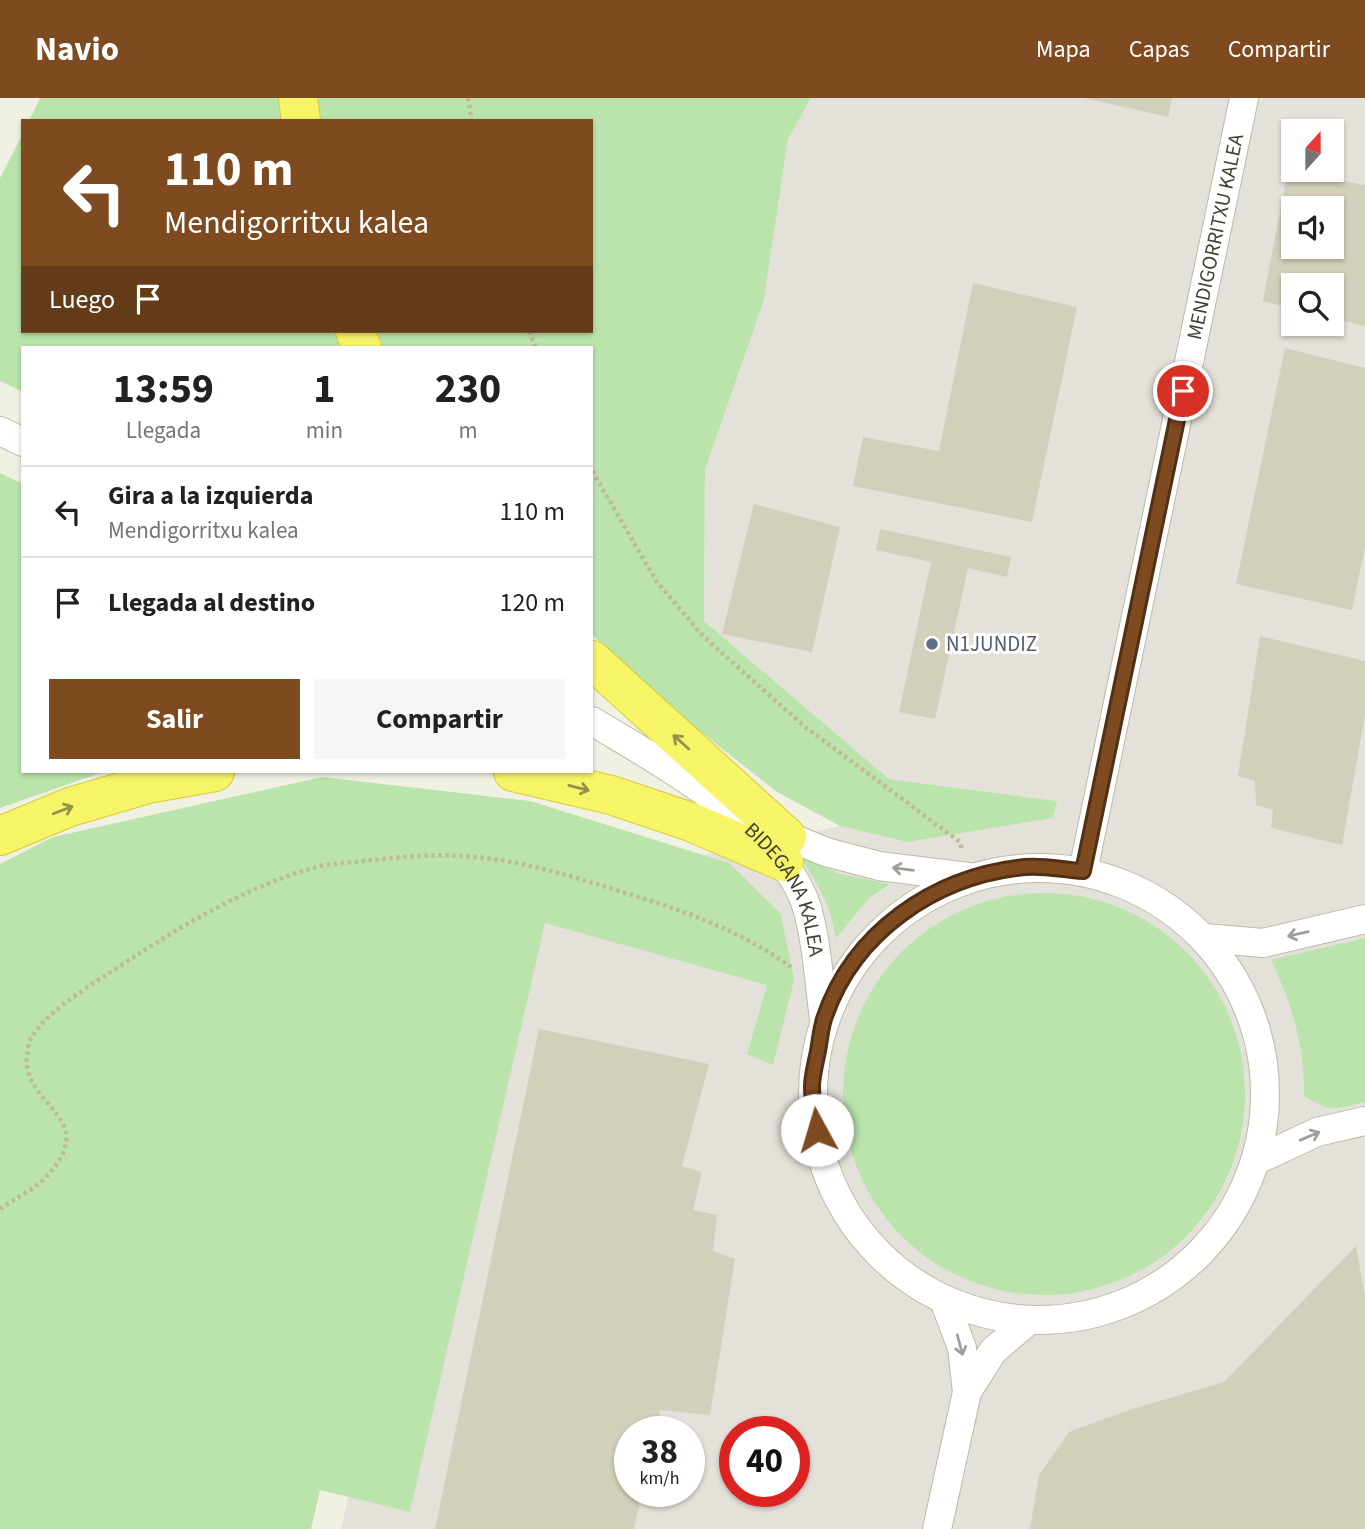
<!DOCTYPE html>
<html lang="es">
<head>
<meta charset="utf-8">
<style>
	body { margin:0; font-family:"Source Sans 3",sans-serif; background:#f6f6f6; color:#202124; height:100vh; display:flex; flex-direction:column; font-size:26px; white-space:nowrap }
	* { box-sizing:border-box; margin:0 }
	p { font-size:23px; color:#757577 }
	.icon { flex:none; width:38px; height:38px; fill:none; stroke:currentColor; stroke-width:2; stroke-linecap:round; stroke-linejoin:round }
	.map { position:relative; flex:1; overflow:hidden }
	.details { position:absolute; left:21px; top:248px; width:572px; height:427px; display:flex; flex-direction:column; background:#fff; border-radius:0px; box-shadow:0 2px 5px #0004 }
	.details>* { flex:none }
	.hud { position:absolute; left:21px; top:21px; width:572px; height:214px; border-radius:0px; box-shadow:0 2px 5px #0004; background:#7e4a20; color:#fff; overflow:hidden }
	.needle { width:46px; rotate:21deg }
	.tools { position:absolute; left:1281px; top:21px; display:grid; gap:14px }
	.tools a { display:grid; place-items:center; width:63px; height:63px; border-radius:0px; background:#fff; box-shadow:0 2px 5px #0004; font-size:35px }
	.speed { position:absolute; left:614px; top:1318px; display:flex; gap:14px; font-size:35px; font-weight:700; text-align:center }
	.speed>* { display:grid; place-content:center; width:91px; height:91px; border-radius:50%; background:#fff; box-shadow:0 2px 5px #0004; line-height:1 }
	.speed small { font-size:18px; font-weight:400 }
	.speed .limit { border:10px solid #d22; background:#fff; color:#111 }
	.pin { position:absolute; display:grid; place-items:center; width:60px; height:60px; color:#fff; margin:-30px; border:4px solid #fff; border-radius:50%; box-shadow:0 2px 7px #0007 }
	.me { position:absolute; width:77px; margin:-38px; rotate:354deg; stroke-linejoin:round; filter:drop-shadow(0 0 5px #0008) }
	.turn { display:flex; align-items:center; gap:24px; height:147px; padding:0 28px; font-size:32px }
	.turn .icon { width:91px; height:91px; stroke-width:2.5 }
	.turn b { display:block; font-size:49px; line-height:60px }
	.then { display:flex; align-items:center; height:66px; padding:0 28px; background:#0003; gap:14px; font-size:26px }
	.eta { display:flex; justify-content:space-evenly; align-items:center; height:119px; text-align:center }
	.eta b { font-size:42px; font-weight:700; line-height:49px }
	.button { display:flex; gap:14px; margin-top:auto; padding:14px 28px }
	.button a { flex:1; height:80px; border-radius:0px; background:#7e4a20; color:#fff; font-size:28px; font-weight:700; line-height:80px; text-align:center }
	.button a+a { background:#f6f6f6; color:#202124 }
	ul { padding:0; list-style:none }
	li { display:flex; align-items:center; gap:21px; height:91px; padding:0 28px; border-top:2px solid #e0e0e0 }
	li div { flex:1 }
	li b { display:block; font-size:26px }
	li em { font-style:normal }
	header { display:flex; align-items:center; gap:42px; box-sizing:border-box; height:98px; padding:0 35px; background:#7e4a20; color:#fff }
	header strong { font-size:33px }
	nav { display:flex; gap:38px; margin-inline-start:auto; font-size:24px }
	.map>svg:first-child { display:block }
</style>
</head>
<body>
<header>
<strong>Navio</strong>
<nav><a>Mapa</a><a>Capas</a><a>Compartir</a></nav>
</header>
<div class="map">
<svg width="1365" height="1431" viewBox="0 0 1365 1431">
	<rect width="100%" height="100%" fill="#f1f1e3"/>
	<path fill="#e3e1d9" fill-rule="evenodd" d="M 811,0 L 1365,0 L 1365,1431 L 341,1431 L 486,803 L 840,728 L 907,744 L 1053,719 L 1056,703 L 889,681 L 704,523 L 705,372 L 764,202 L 788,41 ZM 1293,33 L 1332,33 L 1332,72 L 1293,72 ZM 1293,110 L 1332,110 L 1332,149 L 1293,149 ZM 1293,187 L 1332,187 L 1332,226 L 1293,226 ZM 630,1334 L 690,1334 L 690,1393 L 630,1393 ZM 735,1334 L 794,1334 L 794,1393 L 735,1393 Z"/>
	<path fill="#bbe4ad" d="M 40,0 L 281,0 L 285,23 L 29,23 Z
		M 315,0 L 811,0 L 788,41 L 764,202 L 705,372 L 704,523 L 889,681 L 1057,703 L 1053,720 L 907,744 L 840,728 L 777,694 L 682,619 L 592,537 L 592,250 L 381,250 L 374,233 L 592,233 L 592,23 L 318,23 Z
		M 23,35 L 23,233 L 336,233 L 343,250 L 23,250 L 23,294 L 0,283 L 0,80 Z
		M 0,375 L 23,386 L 23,674 L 103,674 L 0,710 Z
		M 322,679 L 530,703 L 729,765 L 781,816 L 794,882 L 773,967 L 747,956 L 767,887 L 545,825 L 410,1414 L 320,1392 L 311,1431 L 0,1431 L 0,766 L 53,739 Z
		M 799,757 L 840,776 L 890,786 L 869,800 L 836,840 C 830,806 818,786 799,757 Z
		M843 996a201 201 0 1 1 402 0a201 201 0 1 1-402 0Z
		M 1365,840 L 1365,1004 C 1335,1011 1331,1015 1304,998 C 1305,949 1292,906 1271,862 Z"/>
	<path fill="#d2d0ba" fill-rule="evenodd" d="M 1084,0 L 1172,0 L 1168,19 Z
		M 1288,72 L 1365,87 L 1365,228 L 1332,220 L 1332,187 L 1293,187 L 1293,211 L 1263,203 ZM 1293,110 L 1332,110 L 1332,149 L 1293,149 Z
		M 973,185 L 1077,209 L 1032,424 L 853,388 L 863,339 L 939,353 Z
		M 1285,250 L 1365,270 L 1365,449 L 1352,512 L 1236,486 Z
		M 754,406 L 840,429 L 812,554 L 722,536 Z
		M 880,431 L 1011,459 L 1007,479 L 968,470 L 935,621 L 899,614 L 931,464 L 876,452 Z
		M 1260,538 L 1365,563 L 1365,617 L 1342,747 L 1271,730 L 1273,712 L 1256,707 L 1255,683 L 1238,678 Z
		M 539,931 L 709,966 L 682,1068 L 702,1074 L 693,1112 L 717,1117 L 713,1153 L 735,1161 L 710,1317 L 660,1312 L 656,1334 L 630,1334 L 630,1393 L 642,1393 L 634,1431 L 435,1431 Z
		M 1356,1148 L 1365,1198 L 1365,1431 L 1030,1431 L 1039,1377 L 1069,1334 L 1126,1313 L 1224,1284 Z"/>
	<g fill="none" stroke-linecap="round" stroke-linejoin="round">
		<g stroke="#bcbba7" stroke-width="30">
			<g id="minor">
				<path d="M 0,333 L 23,344"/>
				<path id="s1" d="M 592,623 C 659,664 783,730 807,810 C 817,845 819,884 824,921"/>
				<path d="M 770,731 L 826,754 L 879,768 L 968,779"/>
				<circle cx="1039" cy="996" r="226"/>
				<path id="s2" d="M 1083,773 L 1244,0"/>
				<path d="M 1205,840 L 1263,845 L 1365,821"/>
				<path d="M 1257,1062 L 1317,1034 L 1365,1023"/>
				<path d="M 967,1294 L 993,1253 L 1028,1223"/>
				<path d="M 937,1431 L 967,1294 L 962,1250 L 944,1202"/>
			</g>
		</g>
		<g stroke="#d5cc39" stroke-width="40">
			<path id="highway" d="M 298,0 L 301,23
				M 355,233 L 362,250
				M 592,562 L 787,739
				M 513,674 L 611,697 L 691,724 L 784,764
				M 0,738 L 70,709 L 148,686 L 215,674"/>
		</g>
		<path stroke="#bdbb99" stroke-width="4.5" stroke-dasharray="3.5 3.5" stroke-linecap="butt" d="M 468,0 L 472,23
			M 529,233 L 536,250
			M 592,373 L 657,484 L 702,537 L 804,628 L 960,744 L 962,753
			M 0,1111 C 14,1101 32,1093 44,1081 C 105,1019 22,1010 27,958 C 28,952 28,947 30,942 C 47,910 106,878 137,857 C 191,822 254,786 316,769 C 331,765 348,765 364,763 C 400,759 438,755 474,759 C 522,763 567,777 613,791 C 678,811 735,829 791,869"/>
		<use href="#minor" stroke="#fff" stroke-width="28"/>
		<use href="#highway" stroke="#f7f468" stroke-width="38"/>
	</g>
	<defs><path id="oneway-shaft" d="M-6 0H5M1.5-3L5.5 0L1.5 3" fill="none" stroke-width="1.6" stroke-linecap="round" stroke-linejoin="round" transform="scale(1.75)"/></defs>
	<g stroke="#93924b">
		<use href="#oneway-shaft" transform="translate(681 644) rotate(-138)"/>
		<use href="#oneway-shaft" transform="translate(579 690) rotate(14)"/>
		<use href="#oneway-shaft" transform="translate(63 712) rotate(-21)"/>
	</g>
	<g stroke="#a0a09a">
		<use href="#oneway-shaft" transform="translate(903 771) rotate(-173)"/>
		<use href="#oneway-shaft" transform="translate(1298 836) rotate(167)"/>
		<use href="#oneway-shaft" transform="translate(1310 1038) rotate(-23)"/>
		<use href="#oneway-shaft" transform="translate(960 1247) rotate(75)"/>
	</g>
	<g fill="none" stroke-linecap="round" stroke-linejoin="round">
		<g stroke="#523015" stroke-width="18">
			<path id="route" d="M 817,1032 C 815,1018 812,1003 812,989 C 812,977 816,964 818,953 C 820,942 821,931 824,921 C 853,834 935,778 1025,769 C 1043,767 1064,772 1083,773 L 1183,293"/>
		</g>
		<use href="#route" stroke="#7e4a20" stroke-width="12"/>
	</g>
	<circle fill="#5c6f8a" stroke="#fff" stroke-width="2.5" cx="932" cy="546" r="7"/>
	<g text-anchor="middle" stroke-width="6" stroke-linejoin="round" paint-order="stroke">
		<g font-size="21" fill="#424134" stroke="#fff">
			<text dy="7" stroke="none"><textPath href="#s2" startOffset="648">MENDIGORRITXU KALEA</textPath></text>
			<text dy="7" stroke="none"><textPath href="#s1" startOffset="264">BIDEGANA KALEA</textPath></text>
		</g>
		<g font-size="21" fill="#4e5e75" stroke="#fff" text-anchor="start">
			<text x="946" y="553">N1JUNDIZ</text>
		</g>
	</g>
</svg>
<div class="tools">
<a><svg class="needle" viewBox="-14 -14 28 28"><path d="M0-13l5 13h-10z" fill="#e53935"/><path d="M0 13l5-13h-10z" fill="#757577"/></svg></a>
<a><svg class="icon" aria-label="sound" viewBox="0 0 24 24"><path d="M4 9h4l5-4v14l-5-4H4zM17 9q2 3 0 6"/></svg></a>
<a><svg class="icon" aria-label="search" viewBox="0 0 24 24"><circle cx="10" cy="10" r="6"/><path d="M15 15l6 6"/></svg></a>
</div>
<div class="speed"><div>38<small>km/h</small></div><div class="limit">40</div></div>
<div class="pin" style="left:1183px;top:293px;background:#d93025"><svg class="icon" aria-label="arrive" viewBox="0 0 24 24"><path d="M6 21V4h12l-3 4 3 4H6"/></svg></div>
<svg class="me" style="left:817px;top:1032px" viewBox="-20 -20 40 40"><circle r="19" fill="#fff"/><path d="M0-13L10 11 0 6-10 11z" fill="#7e4a20"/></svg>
<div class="hud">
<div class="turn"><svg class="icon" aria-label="left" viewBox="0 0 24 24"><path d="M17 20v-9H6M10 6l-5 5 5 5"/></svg><div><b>110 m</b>Mendigorritxu kalea</div></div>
<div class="then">Luego<svg class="icon" aria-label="arrive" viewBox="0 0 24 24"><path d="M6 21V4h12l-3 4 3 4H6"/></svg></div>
</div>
<section class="details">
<div class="eta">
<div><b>13:59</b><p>Llegada</p></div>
<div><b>1</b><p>min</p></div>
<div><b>230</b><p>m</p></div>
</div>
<ul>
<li><svg class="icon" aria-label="left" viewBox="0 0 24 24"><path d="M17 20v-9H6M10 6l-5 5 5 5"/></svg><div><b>Gira a la izquierda</b><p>Mendigorritxu kalea</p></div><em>110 m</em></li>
<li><svg class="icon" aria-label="arrive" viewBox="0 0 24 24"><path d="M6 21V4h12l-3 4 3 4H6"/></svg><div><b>Llegada al destino</b></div><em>120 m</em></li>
</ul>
<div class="button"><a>Salir</a><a>Compartir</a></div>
</section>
</div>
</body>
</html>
